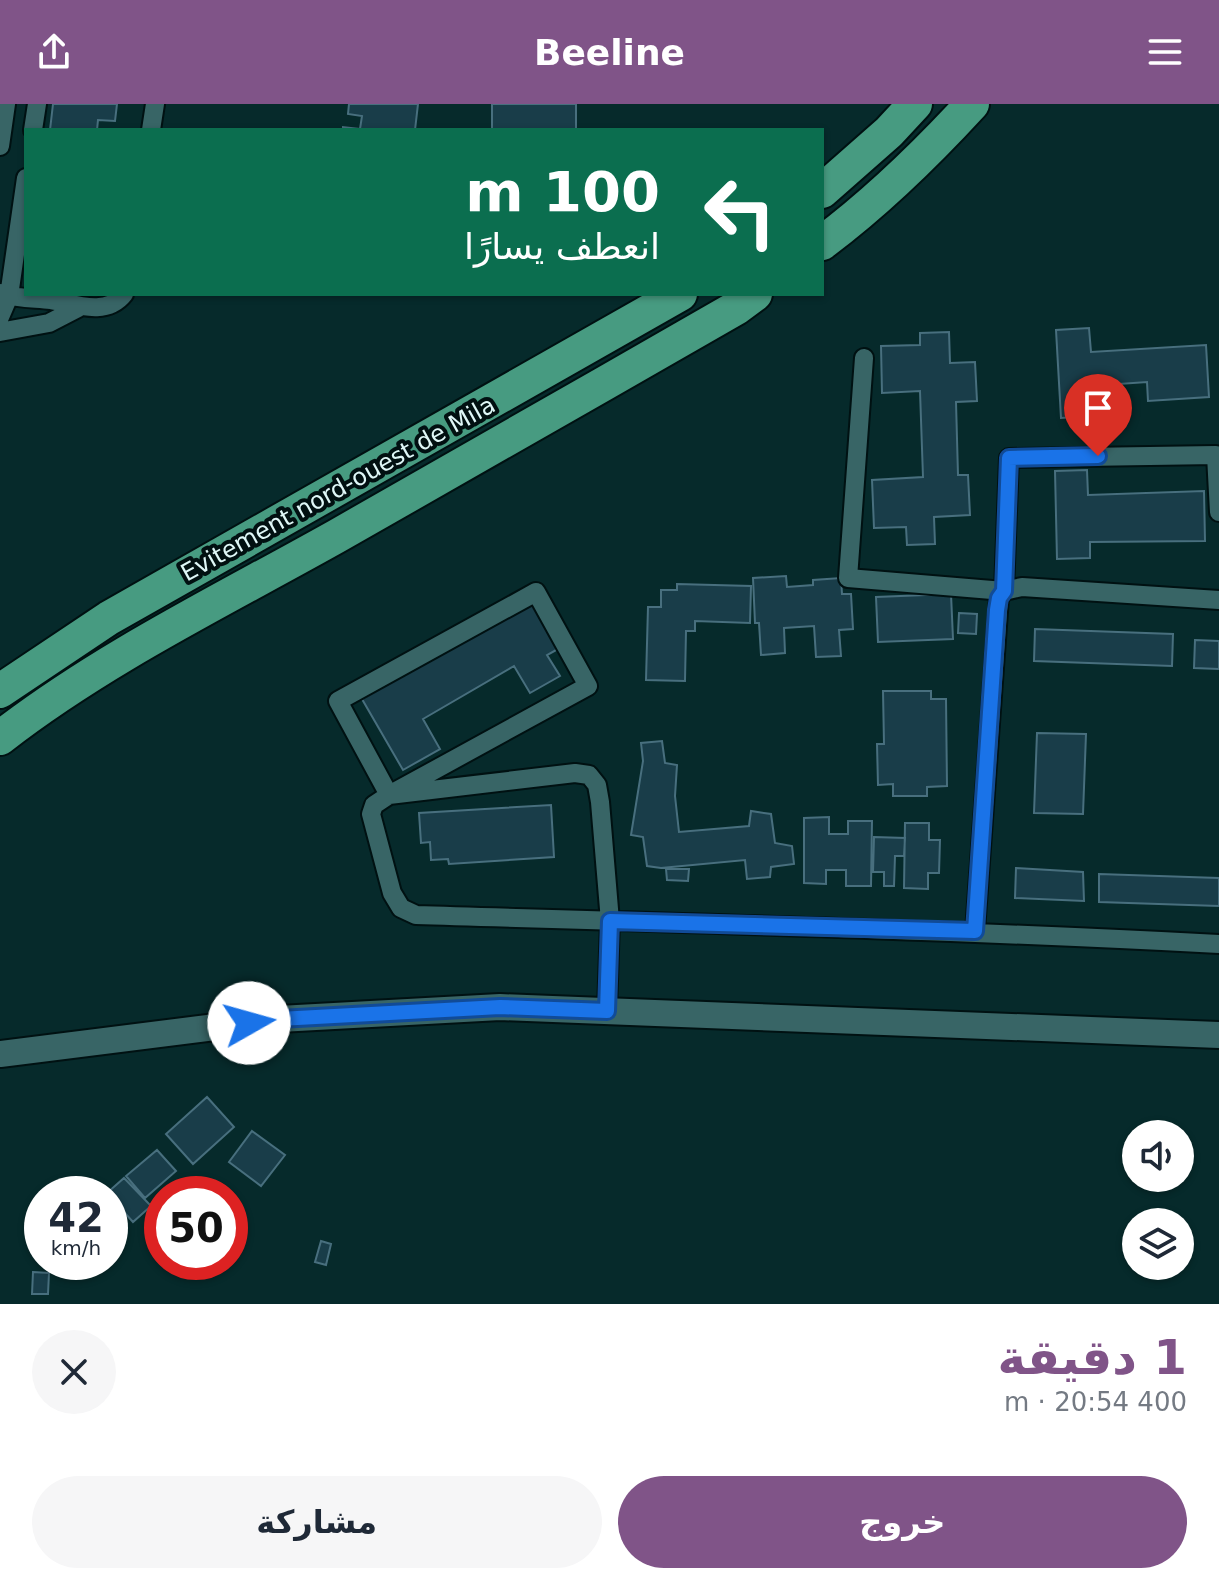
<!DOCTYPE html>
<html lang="ar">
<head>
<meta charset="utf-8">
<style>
	body { margin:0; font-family:"DejaVu Sans",Cairo,sans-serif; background:#f6f6f7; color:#1f2937; direction:rtl; height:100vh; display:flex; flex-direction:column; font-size:30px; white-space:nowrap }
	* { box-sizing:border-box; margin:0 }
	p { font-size:26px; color:#747a83 }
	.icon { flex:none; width:44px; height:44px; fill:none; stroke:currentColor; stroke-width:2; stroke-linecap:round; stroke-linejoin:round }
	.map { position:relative; height:1200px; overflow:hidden; direction:ltr }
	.panel { display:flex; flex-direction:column; background:#fff; flex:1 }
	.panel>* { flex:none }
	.banner { position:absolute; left:24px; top:24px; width:800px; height:168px; border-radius:0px; box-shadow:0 2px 6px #0004; direction:rtl; background:#0b6e4f; color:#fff; overflow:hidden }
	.buttons { position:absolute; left:1122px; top:1016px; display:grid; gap:16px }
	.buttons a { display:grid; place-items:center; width:72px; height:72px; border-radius:50%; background:#fff; box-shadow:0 2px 6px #0004; font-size:40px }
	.speed { position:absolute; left:24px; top:1072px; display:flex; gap:16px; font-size:40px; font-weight:700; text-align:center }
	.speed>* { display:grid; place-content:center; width:104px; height:104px; border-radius:50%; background:#fff; box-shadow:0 2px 6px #0004; line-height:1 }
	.speed small { font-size:20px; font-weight:400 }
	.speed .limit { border:12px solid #d22; background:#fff; color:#111 }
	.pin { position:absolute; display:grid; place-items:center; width:68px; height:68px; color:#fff; margin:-82px -34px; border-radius:50% 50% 50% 0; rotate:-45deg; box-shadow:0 0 8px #0007 }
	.pin .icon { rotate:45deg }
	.me { position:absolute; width:88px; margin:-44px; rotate:83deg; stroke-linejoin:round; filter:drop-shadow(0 0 6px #0008) }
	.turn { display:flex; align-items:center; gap:28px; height:168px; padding:0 32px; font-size:36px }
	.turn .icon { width:104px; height:104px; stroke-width:2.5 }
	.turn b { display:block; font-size:56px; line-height:68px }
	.round { display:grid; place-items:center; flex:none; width:84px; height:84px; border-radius:42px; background:#f6f6f7 }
	.headline { display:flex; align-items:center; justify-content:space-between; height:136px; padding:0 32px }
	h1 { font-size:48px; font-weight:600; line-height:60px; color:#805488 }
	.cta { display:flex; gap:16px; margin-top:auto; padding:16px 32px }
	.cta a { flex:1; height:92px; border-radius:48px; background:#805488; color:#fff; font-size:32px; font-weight:600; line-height:92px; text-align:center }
	.cta a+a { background:#f6f6f7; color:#1f2937 }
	header { display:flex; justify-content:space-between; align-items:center; height:104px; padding:0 32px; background:#805488; color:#fff; font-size:36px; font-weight:600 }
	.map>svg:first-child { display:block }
</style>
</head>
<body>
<header><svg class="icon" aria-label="menu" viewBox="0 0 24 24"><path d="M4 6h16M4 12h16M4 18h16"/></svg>Beeline<svg class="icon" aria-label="share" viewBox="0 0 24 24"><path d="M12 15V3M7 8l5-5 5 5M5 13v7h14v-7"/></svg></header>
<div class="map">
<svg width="1219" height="1200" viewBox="0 0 1219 1200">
	<rect width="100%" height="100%" fill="#062a2b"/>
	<path fill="#193d49" stroke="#486f7e" stroke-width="2" d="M 53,0 L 117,0 L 115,17 L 98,16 L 97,26 L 50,26 Z
		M 349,0 L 418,0 L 415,26 L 343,26 L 343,23 L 360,25 L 362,12 L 348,10 Z
		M 492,0 L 576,0 L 576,26 L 492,26 Z
		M 1089,224 L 1091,248 L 1206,241 L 1209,293 L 1148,297 L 1147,278 L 1090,282 L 1092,312 L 1061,314 L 1056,226 Z
		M 949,228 L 950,259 L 975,258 L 977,297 L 956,298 L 958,371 L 968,371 L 970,411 L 934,413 L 935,440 L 907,441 L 906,423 L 874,424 L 872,376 L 923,373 L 920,287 L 882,289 L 881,242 L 920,241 L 920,229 Z
		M 1087,366 L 1088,391 L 1204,387 L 1205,437 L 1090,438 L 1090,454 L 1057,455 L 1055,367 Z
		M 786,472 L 787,483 L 813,481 L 813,476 L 841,474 L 842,490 L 851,490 L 853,525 L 839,526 L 841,552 L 816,553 L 814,522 L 784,524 L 785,549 L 761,551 L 759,519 L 755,519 L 753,474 Z
		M 677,480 L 751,482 L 750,519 L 695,517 L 695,527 L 686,527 L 685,577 L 646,576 L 648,503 L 661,503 L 661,486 L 677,486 Z
		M 951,490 L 953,535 L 878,538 L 876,493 Z
		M 530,497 L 558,545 L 547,551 L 560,572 L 530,589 L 514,562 L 423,615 L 440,645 L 403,666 L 362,595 Z
		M 959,509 L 977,510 L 976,530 L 958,529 Z
		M 1035,525 L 1173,530 L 1172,562 L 1034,557 Z
		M 1195,536 L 1219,537 L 1219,565 L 1194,564 Z
		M 883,587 L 931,587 L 931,595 L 946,595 L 947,682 L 927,683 L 927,692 L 893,692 L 893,680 L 878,681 L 877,640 L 884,640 Z
		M 1037,629 L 1086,630 L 1083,710 L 1034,709 Z
		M 662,637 L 665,659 L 677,661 L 675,692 L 679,728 L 749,722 L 751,707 L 771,710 L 775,739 L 792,742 L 794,760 L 771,763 L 770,773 L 747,775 L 745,756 L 661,764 L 647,762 L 643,733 L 631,731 L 643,657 L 641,639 Z
		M 551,701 L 554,753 L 449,760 L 448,755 L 431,756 L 430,738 L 421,739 L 419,709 Z
		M 829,713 L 829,730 L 848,730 L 848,717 L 872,717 L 871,782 L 846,782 L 846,766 L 826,766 L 826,780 L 804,779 L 804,714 Z
		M 905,719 L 929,719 L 929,736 L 940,736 L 939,769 L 928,769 L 928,785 L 904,784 Z
		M 874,733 L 905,734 L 904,752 L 895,752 L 894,782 L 884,782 L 884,768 L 873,768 Z
		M 1016,764 L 1083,768 L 1084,797 L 1015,794 Z
		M 666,765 L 689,765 L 688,777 L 667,776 Z
		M 1099,770 L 1219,774 L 1219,802 L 1099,798 Z
		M 207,993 L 234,1023 L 193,1060 L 166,1030 Z
		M 252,1027 L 285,1051 L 261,1082 L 229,1058 Z
		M 157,1046 L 176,1067 L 145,1094 L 126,1072 Z
		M 124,1074 L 151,1102 L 133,1118 L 107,1089 Z
		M 321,1137 L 331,1140 L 326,1161 L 315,1158 Z
		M 33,1168 L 49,1169 L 48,1190 L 32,1190 Z"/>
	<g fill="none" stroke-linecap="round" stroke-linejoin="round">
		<g stroke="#001112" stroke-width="22">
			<path id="street" d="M 33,26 L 37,0
				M 151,26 L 155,0
				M 0,42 L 6,0
				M 0,189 C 17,195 34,194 51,196 C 75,200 106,213 124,190
				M 0,213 L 9,192 L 26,74
				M 0,228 L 49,219 L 78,204
				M 864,254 L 848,474 L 1004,487 L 1009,354 L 1216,351 L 1219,408
				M 536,488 L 588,582 L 389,691 L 338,597 Z
				M 975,827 L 999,494 L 1004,487 L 1022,483 L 1219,496
				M 607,907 L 610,817 L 600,698 L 597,681 L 589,671 L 575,669 L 389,691 L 374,701 L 371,710 L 392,789 L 401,804 L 416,811 C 684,819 952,826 1219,840"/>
		</g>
		<g stroke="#001112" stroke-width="30">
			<path id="secondary" d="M 0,950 L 279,915 L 500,903 L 1219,931"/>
		</g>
		<g stroke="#001112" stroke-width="38">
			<path id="highway" d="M 822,87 L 889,28 L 915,0
				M 822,139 C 877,98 926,50 972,0
				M 0,587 L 109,514 L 680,190
				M 0,634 C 103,554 223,496 337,432 C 470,357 603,280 736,204 L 755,190"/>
		</g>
		<use href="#street" stroke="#386566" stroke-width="18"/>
		<use href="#secondary" stroke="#386566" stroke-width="26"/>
		<use href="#highway" stroke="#479b81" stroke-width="34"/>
	</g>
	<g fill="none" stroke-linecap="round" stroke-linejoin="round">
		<g stroke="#114b97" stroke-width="20">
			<path id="route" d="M 249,919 L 279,915 L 500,903 L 607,907 L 610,817 L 975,827 L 997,506 L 999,494 L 1004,487 L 1009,354 L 1098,352"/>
		</g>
		<use href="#route" stroke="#1a73e8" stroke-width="14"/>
	</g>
	<g text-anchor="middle" stroke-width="8" stroke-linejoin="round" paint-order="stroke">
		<g font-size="24" fill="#dff7f7" stroke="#011011">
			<text transform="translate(338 385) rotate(-29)" y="8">Evitement nord-ouest de Mila</text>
		</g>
	</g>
</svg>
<div class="buttons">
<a><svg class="icon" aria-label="sound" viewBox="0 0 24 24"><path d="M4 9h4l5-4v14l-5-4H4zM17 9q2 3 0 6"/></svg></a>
<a><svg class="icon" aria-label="layers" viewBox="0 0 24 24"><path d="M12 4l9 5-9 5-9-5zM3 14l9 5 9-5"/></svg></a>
</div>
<div class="speed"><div>42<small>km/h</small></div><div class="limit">50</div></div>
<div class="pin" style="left:1098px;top:352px;background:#d93025"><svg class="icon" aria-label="arrive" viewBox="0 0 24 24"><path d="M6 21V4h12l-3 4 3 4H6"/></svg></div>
<svg class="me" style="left:249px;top:919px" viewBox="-20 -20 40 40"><circle r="19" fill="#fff"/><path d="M0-13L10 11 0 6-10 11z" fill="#1a73e8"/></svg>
<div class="banner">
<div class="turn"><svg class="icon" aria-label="left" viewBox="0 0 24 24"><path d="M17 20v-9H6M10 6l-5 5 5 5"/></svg><div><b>100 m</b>انعطف يسارًا</div></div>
</div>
</div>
<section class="panel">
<div class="headline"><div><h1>1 دقيقة</h1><p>400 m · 20:54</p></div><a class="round"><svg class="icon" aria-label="close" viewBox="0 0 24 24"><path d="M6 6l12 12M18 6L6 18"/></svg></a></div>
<div class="cta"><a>خروج</a><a>مشاركة</a></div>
</section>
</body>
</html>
